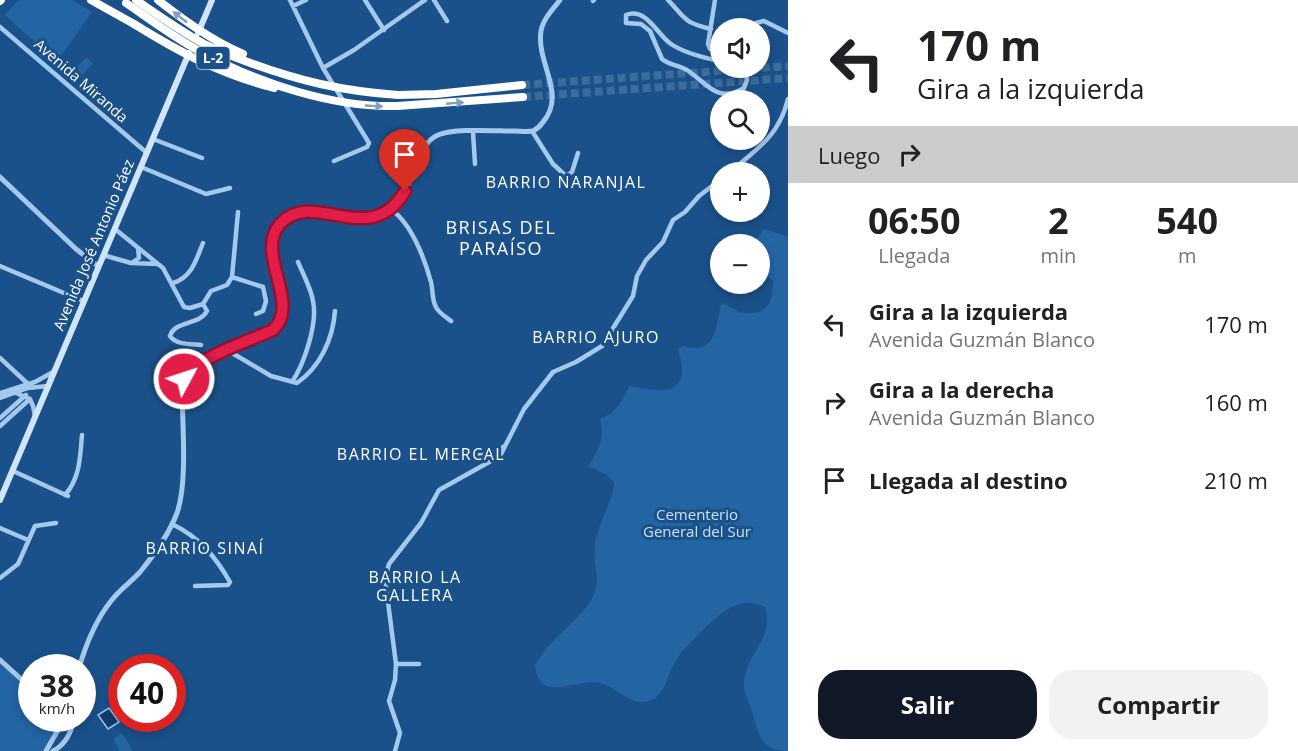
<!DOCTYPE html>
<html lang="es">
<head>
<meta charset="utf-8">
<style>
	body { margin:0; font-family:"Open Sans",sans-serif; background:#f2f2f2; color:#202124; height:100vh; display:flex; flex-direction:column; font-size:22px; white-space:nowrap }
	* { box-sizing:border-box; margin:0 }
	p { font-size:20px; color:#757577 }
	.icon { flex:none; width:33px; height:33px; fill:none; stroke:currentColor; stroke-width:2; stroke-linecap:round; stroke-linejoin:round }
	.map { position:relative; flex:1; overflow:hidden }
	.drawer { display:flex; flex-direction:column; background:#fff; width:510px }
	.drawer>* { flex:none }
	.top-card { background:#fff; color:#202124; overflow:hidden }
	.fabs { position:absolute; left:710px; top:18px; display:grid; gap:12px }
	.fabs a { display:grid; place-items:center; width:60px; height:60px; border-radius:50%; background:#fff; box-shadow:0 3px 9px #0003; font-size:30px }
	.speed { position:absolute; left:18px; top:654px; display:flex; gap:12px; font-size:30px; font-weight:700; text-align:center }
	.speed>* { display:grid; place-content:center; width:78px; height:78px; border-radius:50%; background:#fff; box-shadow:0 3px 9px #0003; line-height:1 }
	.speed small { font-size:15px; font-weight:400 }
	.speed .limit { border:9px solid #d22; background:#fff; color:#111 }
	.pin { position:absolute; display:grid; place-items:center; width:51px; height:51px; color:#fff; margin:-62px -26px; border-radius:50% 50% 50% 0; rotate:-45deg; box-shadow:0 0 6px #0007 }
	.pin .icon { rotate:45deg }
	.me { position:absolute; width:66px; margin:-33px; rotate:50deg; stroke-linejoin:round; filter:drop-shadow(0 0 4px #0008) }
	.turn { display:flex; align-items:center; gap:21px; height:126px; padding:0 30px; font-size:27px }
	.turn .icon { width:78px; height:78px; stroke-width:2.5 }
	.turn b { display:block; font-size:42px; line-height:51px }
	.then { display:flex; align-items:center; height:57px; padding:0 30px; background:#0003; gap:12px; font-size:22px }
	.eta { display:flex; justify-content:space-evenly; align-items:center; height:102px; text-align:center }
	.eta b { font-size:36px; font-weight:700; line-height:42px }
	.cta { display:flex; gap:12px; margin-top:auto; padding:12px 30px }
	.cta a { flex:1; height:69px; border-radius:24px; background:#111827; color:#fff; font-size:24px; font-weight:700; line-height:69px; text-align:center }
	.cta a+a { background:#f2f2f2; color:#202124 }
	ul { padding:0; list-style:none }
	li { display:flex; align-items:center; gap:18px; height:78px; padding:0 30px }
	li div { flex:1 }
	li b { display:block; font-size:22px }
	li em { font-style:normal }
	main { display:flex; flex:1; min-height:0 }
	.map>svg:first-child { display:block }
</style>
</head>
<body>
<main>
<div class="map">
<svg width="788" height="751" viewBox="0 0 788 751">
	<rect width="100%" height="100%" fill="#1a518a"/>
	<path fill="#2364a3" d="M 21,0 L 72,0 L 92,12 L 57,62 L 5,15 L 16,3 Z
		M 86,57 L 93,63 L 79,79 L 72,73 Z
		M 764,229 L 788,237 L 788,751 C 760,751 758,733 752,711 C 748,698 743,695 744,680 C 748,651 775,637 765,607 C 739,593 716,617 699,634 C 690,643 681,652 675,662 C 668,673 666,691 655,698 C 634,711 618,687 600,683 C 574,678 541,705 535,666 C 548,640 574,625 590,602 C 603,582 592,565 595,543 C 598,524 614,498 614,482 L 607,475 L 588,466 C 600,449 604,440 600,419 C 617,412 622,402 629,386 C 648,389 684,399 682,368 C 682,361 679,355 678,349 L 682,346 C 686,347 692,348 697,348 C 719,346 716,317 722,303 C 727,305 733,309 739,312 C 743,313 748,313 753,313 C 772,310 772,298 773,281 L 765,273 L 759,271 L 759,244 L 753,244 Z
		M 0,660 L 31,689 L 32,718 L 54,719 L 59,727 L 46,751 L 0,751 Z
		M 122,733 L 133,751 L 120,751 L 113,739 Z"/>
	<path fill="#113b68" stroke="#97c5ef" stroke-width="1.5" d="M 109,708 L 119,722 L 108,729 L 98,715 Z"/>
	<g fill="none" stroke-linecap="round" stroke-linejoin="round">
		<path stroke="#3c6b9c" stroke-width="8" stroke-dasharray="8 4" stroke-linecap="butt" d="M 522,85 L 788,66
			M 523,97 L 788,78"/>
		<path stroke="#a5c9ed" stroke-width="4.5" d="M 290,0 L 323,68 L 369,143 L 367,147 L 334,161
			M 365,0 L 384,30
			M 434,0 L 447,21
			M 668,0 C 687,20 683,22 711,29
			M 715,0 L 708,44 L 710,49 L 720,53
			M 593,1 L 594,0
			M 293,6 L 306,0
			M 0,27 L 147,153
			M 753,28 L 756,23 L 764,21 L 788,33
			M 720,57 L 715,60 C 701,57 683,52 671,44 C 657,35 647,7 626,15 L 626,23 L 641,24 L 650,31 L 662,59 C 669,65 679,65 687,70 C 708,84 717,104 744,88 L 747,80 L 746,68
			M 323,68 L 354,50 L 425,0
			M 532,131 L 553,164 L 566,176 L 572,172 L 578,153
			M 473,132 L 475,164
			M 153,139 L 202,158
			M 141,167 L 206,194 L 230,188
			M 730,172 C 757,149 779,136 788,99
			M 391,209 C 412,225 424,257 431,282 C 433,290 432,298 435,305 C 437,312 446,317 451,321
			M 115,229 L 163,268 L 184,307 L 190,308 L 203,304 L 207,311 C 199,326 175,320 170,336 C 176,345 190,344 201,345
			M 103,255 L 131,263 L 158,264
			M 133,262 L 139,258 L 138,248
			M 0,266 L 83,301
			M 232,277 L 263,287 L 266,301 L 263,311 L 256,314
			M 173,283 C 192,277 196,260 203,243
			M 203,304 L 211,291 L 227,285 L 232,277 L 238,212
			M 227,350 L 271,376 L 297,383 C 320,367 333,339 335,311
			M 0,358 L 28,384
			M 292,382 C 304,364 318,324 313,301 C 311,288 303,274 298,262
			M 0,393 L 35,382 L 53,372
			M 16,393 L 30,399 L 33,406 L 35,416
			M 0,398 L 28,388 L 48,386
			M 0,418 L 26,395
			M 0,426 L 30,399
			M 469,457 L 497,452 L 503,447
			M 13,471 L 68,496
			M 65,495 C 80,478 80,458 82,435
			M 172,524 C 199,537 215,556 230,582 L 228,585 L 195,586
			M 0,528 L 28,540
			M 0,578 L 18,564 L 35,526 L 56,523
			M 396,664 L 419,664
			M 395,751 L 400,733 L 389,701 L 395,680 L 396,664 L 385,579 L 389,564 L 421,523 L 439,490 L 500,456 L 524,409 L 553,372 L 576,362 L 602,346 L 633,296 L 637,276 L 646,260 L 663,242 L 673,220 L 685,212 L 699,196 L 720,180"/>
		<path stroke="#a5c9ed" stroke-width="5" d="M 0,177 L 76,249 L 98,266
			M 0,660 L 32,689
			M 79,668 C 86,644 95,621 111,601 C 119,590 131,582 140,572 C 154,555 169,534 177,513 C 188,482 182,421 182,385 C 184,379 186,373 191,369 C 207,355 252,339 273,330 C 303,304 253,251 282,223 C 306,199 343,223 373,217 C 418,208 409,147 438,135 C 454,128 495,131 515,131 C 520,131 527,132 533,131 C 537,129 541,125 543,122 C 567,94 536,63 541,31 C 543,19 553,9 560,0
			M 46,751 L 58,730 L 59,727 L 54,718
			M 53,751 C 65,745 72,732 74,718"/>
		<path stroke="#d1e5f9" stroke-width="6" d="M 198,33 L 212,0
			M 0,500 L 189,53"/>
		<path stroke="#fff" stroke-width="8" d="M 91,0 L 134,24
			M 0,1 L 1,0
			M 398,95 L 436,94 L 522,85
			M 397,106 L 523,97"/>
		<path stroke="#fff" stroke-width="8" d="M 136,0 C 159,16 182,32 206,45 C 219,51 232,56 245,61 C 298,81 342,91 398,95
			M 158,0 C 185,21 211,40 243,54
			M 126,3 C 151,20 176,39 203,53 C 258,83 334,108 397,106
			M 134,24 C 181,53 220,74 274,88"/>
	</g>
	<defs><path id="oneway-solid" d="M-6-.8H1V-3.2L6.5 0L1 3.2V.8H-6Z" transform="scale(1.5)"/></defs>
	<g fill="#819fbf">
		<use href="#oneway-solid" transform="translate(180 17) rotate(-142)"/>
		<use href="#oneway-solid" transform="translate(455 103) rotate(-5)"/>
		<use href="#oneway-solid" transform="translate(374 106) rotate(3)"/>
	</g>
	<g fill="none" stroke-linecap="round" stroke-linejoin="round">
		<g stroke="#92132f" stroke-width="15">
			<path id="route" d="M 184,379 C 197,357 249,341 273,330 C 302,304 254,253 280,224 C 314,187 370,251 405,191"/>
		</g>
		<use href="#route" stroke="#e11d48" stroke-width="10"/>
	</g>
	<g text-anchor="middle" stroke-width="6" stroke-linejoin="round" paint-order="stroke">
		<rect fill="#1a518a" stroke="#bacbdc" stroke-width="1.5" x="196.5" y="47" width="33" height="22" rx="4.5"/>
		<g font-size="14" font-weight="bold" fill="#fff">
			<text x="213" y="63">L-2</text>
		</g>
		<g font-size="15" fill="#fff" stroke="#1a518a">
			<text transform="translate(81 81) rotate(41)" y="5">Avenida Miranda</text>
			<text transform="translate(94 245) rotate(-67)" y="5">Avenida José Antonio Páez</text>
		</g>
		<g font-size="15" fill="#cae2f9" stroke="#1a518a">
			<text x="697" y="520">Cementerio<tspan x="697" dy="17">General del Sur</tspan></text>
		</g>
		<g font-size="16" letter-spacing="1.5" fill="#fff" stroke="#1a518a">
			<text x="566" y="188">BARRIO NARANJAL</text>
			<text x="596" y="343">BARRIO AJURO</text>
			<text x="421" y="460">BARRIO EL MERCAL</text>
			<text x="205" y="554">BARRIO SINAÍ</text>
			<text x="415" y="583">BARRIO LA<tspan x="415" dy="18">GALLERA</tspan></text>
		</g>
		<g font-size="18" letter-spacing="1.5" fill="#fff" stroke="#1a518a">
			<text x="501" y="234">BRISAS DEL<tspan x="501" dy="21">PARAÍSO</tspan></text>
		</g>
	</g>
</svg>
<div class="fabs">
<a><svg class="icon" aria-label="sound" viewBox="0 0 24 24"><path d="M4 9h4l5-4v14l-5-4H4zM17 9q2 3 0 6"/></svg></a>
<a><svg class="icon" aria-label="search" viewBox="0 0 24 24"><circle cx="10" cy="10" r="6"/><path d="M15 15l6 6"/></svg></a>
<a>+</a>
<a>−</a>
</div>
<div class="speed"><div>38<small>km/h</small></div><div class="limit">40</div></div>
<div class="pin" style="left:405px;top:191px;background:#d93025"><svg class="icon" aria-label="arrive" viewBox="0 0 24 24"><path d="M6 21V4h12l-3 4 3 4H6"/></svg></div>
<svg class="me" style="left:184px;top:379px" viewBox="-20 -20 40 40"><circle r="17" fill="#e11d48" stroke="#fff" stroke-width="3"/><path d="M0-11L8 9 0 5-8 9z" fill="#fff"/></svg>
</div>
<section class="drawer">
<div class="top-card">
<div class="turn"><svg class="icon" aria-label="left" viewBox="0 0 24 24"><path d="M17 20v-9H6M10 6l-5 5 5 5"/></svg><div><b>170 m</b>Gira a la izquierda</div></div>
<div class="then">Luego<svg class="icon" aria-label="right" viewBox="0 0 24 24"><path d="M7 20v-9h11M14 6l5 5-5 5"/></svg></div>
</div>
<div class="eta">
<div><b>06:50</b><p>Llegada</p></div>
<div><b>2</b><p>min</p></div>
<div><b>540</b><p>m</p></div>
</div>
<ul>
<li><svg class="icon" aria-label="left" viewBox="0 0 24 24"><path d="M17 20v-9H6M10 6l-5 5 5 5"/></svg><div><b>Gira a la izquierda</b><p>Avenida Guzmán Blanco</p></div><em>170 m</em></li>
<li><svg class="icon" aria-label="right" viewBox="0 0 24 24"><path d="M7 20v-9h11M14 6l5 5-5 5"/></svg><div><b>Gira a la derecha</b><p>Avenida Guzmán Blanco</p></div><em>160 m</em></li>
<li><svg class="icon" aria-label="arrive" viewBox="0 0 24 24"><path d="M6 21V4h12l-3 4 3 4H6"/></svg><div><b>Llegada al destino</b></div><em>210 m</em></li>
</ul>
<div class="cta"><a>Salir</a><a>Compartir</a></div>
</section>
</main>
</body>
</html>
